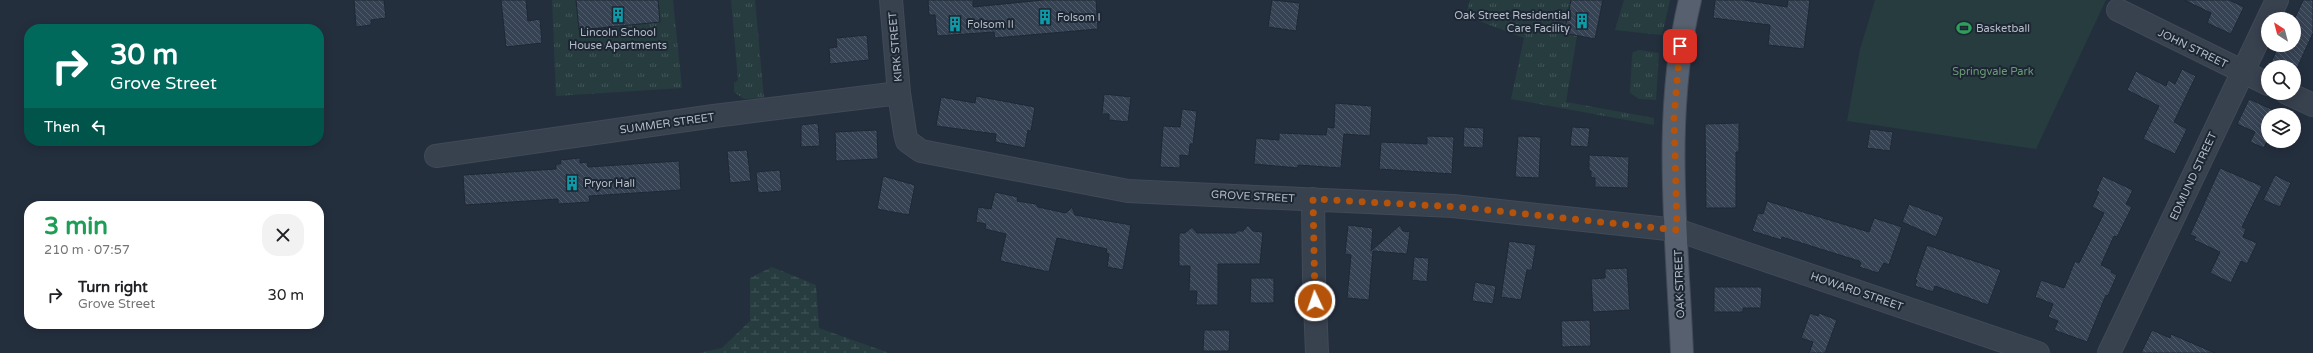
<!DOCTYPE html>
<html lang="en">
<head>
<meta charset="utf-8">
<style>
	body { margin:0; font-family:"Varela Round",sans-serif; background:#f2f2f2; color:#202124; height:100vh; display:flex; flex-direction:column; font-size:15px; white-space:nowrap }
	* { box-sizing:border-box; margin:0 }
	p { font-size:13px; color:#757577 }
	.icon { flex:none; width:22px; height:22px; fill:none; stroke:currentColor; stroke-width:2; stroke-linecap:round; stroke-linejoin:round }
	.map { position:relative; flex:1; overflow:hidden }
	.details { position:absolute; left:24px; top:201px; width:300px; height:128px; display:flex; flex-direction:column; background:#fff; border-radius:16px; box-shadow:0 2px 10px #0003 }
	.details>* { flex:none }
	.top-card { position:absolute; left:24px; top:24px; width:300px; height:122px; border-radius:16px; box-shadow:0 2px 10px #0003; background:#00695c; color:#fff; overflow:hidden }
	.needle { width:26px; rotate:324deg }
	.buttons { position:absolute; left:2261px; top:12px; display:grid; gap:8px }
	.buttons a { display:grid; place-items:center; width:40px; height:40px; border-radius:50%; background:#fff; box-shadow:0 2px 10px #0003; font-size:20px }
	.pin { position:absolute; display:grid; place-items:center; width:34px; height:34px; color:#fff; margin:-17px; border-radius:8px; box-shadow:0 2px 6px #0006 }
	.me { position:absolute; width:44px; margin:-22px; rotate:357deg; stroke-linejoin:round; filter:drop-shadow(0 0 3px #0008) }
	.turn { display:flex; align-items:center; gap:14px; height:84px; padding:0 20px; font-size:18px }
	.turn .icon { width:52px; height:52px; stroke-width:2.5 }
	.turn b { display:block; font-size:28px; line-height:34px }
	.then { display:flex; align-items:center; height:38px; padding:0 20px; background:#0003; gap:8px; font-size:15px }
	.round { display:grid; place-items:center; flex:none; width:42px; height:42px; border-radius:16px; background:#f2f2f2 }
	.head { display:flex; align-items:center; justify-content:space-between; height:68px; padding:0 20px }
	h1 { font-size:24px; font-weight:800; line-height:30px; color:#1e9e55 }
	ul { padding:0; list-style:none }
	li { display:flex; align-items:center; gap:12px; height:52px; padding:0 20px }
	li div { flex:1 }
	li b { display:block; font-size:15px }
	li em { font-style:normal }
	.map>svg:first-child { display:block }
</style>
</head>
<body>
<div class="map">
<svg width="2313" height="353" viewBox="0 0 2313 353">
	<defs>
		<pattern id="grass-tufts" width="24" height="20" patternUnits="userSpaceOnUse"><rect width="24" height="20" fill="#263c3f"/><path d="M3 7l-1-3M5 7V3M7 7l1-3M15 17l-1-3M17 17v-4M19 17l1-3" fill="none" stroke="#435659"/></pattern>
		<pattern id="wetland-marsh" width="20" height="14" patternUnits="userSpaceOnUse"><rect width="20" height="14" fill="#263c3f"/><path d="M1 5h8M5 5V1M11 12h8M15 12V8" fill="none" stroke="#435659"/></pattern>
		<pattern id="building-back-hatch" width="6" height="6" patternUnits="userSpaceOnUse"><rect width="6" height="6" fill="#364354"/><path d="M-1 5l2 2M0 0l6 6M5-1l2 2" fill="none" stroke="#515c6b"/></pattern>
	</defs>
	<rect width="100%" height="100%" fill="#242f3e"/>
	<path fill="url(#grass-tufts)" d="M 552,0 L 673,0 L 682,88 L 556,96 Z
		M 731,0 L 755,0 L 764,98 L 744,99 L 734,92 L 734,83 L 738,80 Z
		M 1470,0 L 1571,0 L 1570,2 L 1574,3 L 1569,9 L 1564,33 L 1577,36 L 1566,102 L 1654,118 L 1654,125 L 1511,99 L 1524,38 L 1466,16 Z
		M 1624,0 L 1670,0 L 1662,35 L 1615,30 Z
		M 1639,50 L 1659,53 L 1656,100 L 1639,99 L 1630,93 L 1632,56 L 1633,52 Z"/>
	<path fill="url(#wetland-marsh)" d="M 772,267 L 816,285 L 819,328 L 889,353 L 699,353 L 722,348 L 750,321 L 750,278 Z"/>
	<path fill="#263c3f" d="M 1875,0 L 2106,0 L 2036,149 L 1847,121 L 1860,49 Z"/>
	<path fill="url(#building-back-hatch)" stroke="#1f2835" d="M 354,0 L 384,0 L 386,18 L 371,20 L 371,25 L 356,27 Z
		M 501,0 L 526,0 L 528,21 L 540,19 L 542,43 L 506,47 Z
		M 576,0 L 658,0 L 660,22 L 579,30 Z
		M 928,0 L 973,0 L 973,7 L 1043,0 L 1096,0 L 1098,29 L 995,38 L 994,32 L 937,36 L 935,15 L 929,15 Z
		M 1272,0 L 1300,3 L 1296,31 L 1268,27 Z
		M 1571,0 L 1603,0 L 1595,39 L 1564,33 Z
		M 1715,0 L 1744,0 L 1787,7 L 1788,0 L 1810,0 L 1804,49 L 1768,45 L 1770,25 L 1713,18 Z
		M 2184,0 L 2229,0 L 2244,7 L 2231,34 L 2207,23 L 2211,13 Z
		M 2303,0 L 2313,0 L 2313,33 L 2294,75 L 2294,67 L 2269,67 L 2279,45 L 2294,45 L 2294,20 Z
		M 867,35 L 869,60 L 830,64 L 829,48 L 837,47 L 836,38 Z
		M 2182,69 L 2196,76 L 2174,122 L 2187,129 L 2175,154 L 2143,139 L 2159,106 L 2127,90 L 2136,71 L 2166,86 L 2168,80 L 2175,84 Z
		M 1104,94 L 1131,97 L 1128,122 L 1109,120 L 1109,114 L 1102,114 Z
		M 976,96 L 1035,107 L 1031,131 L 1028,130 L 1025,148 L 995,142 L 996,134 L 936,126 L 941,97 L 975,103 Z
		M 2249,99 L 2280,113 L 2279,115 L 2268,115 L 2268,139 L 2264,148 L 2250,142 L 2255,132 L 2237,124 Z
		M 1335,103 L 1372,106 L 1370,136 L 1344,134 L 1341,168 L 1298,165 L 1298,168 L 1254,164 L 1256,138 L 1279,140 L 1279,133 L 1326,135 L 1327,127 L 1334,128 Z
		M 1182,109 L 1197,111 L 1193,144 L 1190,144 L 1189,156 L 1180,155 L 1180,168 L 1160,167 L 1163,126 L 1180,127 Z
		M 818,123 L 820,146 L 801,147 L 801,125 Z
		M 1739,123 L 1739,152 L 1736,152 L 1736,208 L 1706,208 L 1705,124 Z
		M 1464,127 L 1484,128 L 1483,148 L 1463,147 Z
		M 1572,127 L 1590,128 L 1588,147 L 1570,146 Z
		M 1870,129 L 1893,132 L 1890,151 L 1867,148 Z
		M 877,130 L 878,159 L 836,161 L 835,132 Z
		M 1427,136 L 1454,137 L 1452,174 L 1379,169 L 1381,142 L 1427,144 Z
		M 1518,136 L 1541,137 L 1539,178 L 1515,177 Z
		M 747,150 L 751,181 L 730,183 L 727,151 Z
		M 1589,155 L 1629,157 L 1628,188 L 1595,187 L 1595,178 L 1591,177 L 1591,171 L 1589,171 Z
		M 580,158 L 580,163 L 587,162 L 588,167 L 679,161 L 681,190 L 589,196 L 590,202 L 558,204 L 558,199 L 465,205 L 463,175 L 556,169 L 556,164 L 561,164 L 560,160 Z
		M 2220,168 L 2262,186 L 2242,227 L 2246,229 L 2243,237 L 2257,243 L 2247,264 L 2241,261 L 2231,283 L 2210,273 L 2220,252 L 2194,240 L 2196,237 L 2190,235 Z
		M 780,170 L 782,191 L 758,193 L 756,172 Z
		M 2275,175 L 2291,183 L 2280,207 L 2263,200 Z
		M 883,176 L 915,185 L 909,215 L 877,209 Z
		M 2103,176 L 2133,190 L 2126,204 L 2132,207 L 2117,237 L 2114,236 L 2101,265 L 2112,270 L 2111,272 L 2117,275 L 2108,296 L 2106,295 L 2087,342 L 2054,330 L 2058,321 L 2048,317 L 2053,304 L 2035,297 L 2041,280 L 2064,288 L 2075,261 L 2079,263 L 2104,213 L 2092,207 L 2099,192 L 2096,191 Z
		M 995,192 L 1018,197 L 1017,201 L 1036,204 L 1038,207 L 1066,213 L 1072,207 L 1075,215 L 1131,225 L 1123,270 L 1107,267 L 1109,254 L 1106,253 L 1107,249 L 1057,238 L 1049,272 L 1000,261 L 1006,234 L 985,229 L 986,224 L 976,222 L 978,207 L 991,209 Z
		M 1767,201 L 1869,232 L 1874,218 L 1902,227 L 1889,265 L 1884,263 L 1878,273 L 1859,267 L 1861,263 L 1859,261 L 1782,237 L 1781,240 L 1752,231 L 1758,213 L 1763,214 Z
		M 1909,204 L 1944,217 L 1936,237 L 1902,222 Z
		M 1248,225 L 1253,231 L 1263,232 L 1260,264 L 1218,264 L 1218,305 L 1196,305 L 1197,291 L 1189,291 L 1190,266 L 1179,266 L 1179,233 L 1185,233 L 1192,227 L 1197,233 L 1236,233 L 1236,231 L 1243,231 Z
		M 1348,225 L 1373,228 L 1371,251 L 1400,225 L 1403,231 L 1410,232 L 1407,254 L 1373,251 L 1369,300 L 1347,298 L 1351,255 L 1345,254 Z
		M 1509,241 L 1536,245 L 1532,270 L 1527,270 L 1521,300 L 1501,297 Z
		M 1927,245 L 2001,270 L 1988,305 L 1935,286 L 1933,292 L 1915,286 L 1917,280 L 1915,280 Z
		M 1414,257 L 1429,258 L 1427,282 L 1412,280 Z
		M 1627,268 L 1630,310 L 1593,312 L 1591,279 L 1605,278 L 1605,269 Z
		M 1251,278 L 1274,278 L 1274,303 L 1250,303 Z
		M 1475,282 L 1496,286 L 1493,304 L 1472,301 Z
		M 1714,287 L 1762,287 L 1761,308 L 1743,308 L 1743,312 L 1714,312 Z
		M 1810,313 L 1818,316 L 1819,313 L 1837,320 L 1825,353 L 1809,353 L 1813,342 L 1801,338 Z
		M 1590,320 L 1591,346 L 1562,347 L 1561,321 Z
		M 1204,330 L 1230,330 L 1229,351 L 1203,351 Z
		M 2152,330 L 2170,338 L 2171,334 L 2215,353 L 2141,353 Z"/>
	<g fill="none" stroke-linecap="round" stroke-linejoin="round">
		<g stroke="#414a57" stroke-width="24">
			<path id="minor" d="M 891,0 L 899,93 L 905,133 L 907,141 L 921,151 L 1128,191 L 1453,206 L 1677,230 L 2038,353
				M 2118,10 L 2268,84
				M 2287,93 L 2313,105
				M 436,156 L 714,116 L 899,93
				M 1313,199 L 1314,277 L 1317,353
				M 2109,353 L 2277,0"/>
		</g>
		<g stroke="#414a57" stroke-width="24">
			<path id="major" d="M 1682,353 C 1677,236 1662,115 1690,0"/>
		</g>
		<use href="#minor" stroke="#38414e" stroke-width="22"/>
		<use href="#major" stroke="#56606e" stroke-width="22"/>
	</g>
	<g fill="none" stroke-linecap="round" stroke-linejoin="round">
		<path stroke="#b45309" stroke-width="7" stroke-dasharray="0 12.6" d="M 1315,301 L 1313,199 L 1459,207 L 1677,230 L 1674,117 L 1680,46"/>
	</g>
	<defs>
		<g id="building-bare" transform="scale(1.2)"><path d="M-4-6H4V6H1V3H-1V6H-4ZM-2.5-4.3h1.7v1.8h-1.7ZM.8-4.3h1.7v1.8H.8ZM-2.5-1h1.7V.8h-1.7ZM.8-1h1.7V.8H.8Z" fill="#0f9aa8" stroke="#1d2633" stroke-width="2.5" paint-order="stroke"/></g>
		<g id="stadium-bare" transform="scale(1.2)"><path d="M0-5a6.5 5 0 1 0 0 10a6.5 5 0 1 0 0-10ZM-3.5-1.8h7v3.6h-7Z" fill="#2e9e5b" stroke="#1d2633" stroke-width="2.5" paint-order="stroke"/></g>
	</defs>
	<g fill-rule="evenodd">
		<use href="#building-bare" x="618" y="15"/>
		<use href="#building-bare" x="1045" y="17"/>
		<use href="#building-bare" x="1582" y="21"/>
		<use href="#building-bare" x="955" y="24"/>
		<use href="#stadium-bare" x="1964" y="28"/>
		<use href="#building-bare" x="572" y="183"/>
	</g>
	<g text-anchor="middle" stroke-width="4" stroke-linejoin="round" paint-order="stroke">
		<g font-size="11" fill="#b4bcc9" stroke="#1d2633" text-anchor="start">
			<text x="1570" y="19" text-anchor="end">Oak Street Residential<tspan x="1570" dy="13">Care Facility</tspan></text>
			<text x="1057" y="21">Folsom I</text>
			<text x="967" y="28">Folsom II</text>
			<text x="1976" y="32">Basketball</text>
			<text x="618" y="36" text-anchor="middle">Lincoln School<tspan x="618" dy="13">House Apartments</tspan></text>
			<text x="584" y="187">Pryor Hall</text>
		</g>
		<g font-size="11" fill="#b4bcc9" stroke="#1d2633">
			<text transform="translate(895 47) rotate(-95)" y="4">KIRK STREET</text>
			<text transform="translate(2193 48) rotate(26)" y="4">JOHN STREET</text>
			<text transform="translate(667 123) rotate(-8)" y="4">SUMMER STREET</text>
			<text transform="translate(2193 176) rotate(-65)" y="4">EDMUND STREET</text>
			<text transform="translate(1253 196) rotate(3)" y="4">GROVE STREET</text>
			<text transform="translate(1679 284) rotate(-92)" y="4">OAK STREET</text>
			<text transform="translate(1857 291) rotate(19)" y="4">HOWARD STREET</text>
		</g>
		<g font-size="11" fill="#6b9a76" stroke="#1d2633">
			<text x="1993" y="75">Springvale Park</text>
		</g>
	</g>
</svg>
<div class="buttons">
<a><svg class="needle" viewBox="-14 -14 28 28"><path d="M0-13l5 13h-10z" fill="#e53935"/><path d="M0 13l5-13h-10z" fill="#757577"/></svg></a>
<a><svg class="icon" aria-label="search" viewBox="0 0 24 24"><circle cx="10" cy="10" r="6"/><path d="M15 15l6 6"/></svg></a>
<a><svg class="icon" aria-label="layers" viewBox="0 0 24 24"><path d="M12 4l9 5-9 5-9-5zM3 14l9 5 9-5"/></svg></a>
</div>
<div class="pin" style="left:1680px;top:46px;background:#d93025"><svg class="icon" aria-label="arrive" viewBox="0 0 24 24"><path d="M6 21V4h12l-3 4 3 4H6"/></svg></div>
<svg class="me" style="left:1315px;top:301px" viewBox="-20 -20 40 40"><circle r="17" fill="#b45309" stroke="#fff" stroke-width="3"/><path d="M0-11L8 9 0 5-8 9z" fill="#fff"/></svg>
<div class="top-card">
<div class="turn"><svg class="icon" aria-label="right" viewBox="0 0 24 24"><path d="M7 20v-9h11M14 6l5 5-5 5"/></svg><div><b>30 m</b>Grove Street</div></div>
<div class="then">Then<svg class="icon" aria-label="left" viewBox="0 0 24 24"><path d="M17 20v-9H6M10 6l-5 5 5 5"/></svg></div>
</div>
<section class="details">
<div class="head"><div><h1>3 min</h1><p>210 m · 07:57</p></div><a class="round"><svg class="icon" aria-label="close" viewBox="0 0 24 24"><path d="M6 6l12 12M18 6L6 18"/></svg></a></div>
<ul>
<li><svg class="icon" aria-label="right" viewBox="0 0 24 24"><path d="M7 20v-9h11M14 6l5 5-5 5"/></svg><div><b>Turn right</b><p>Grove Street</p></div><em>30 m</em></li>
</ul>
</section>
</div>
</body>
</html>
